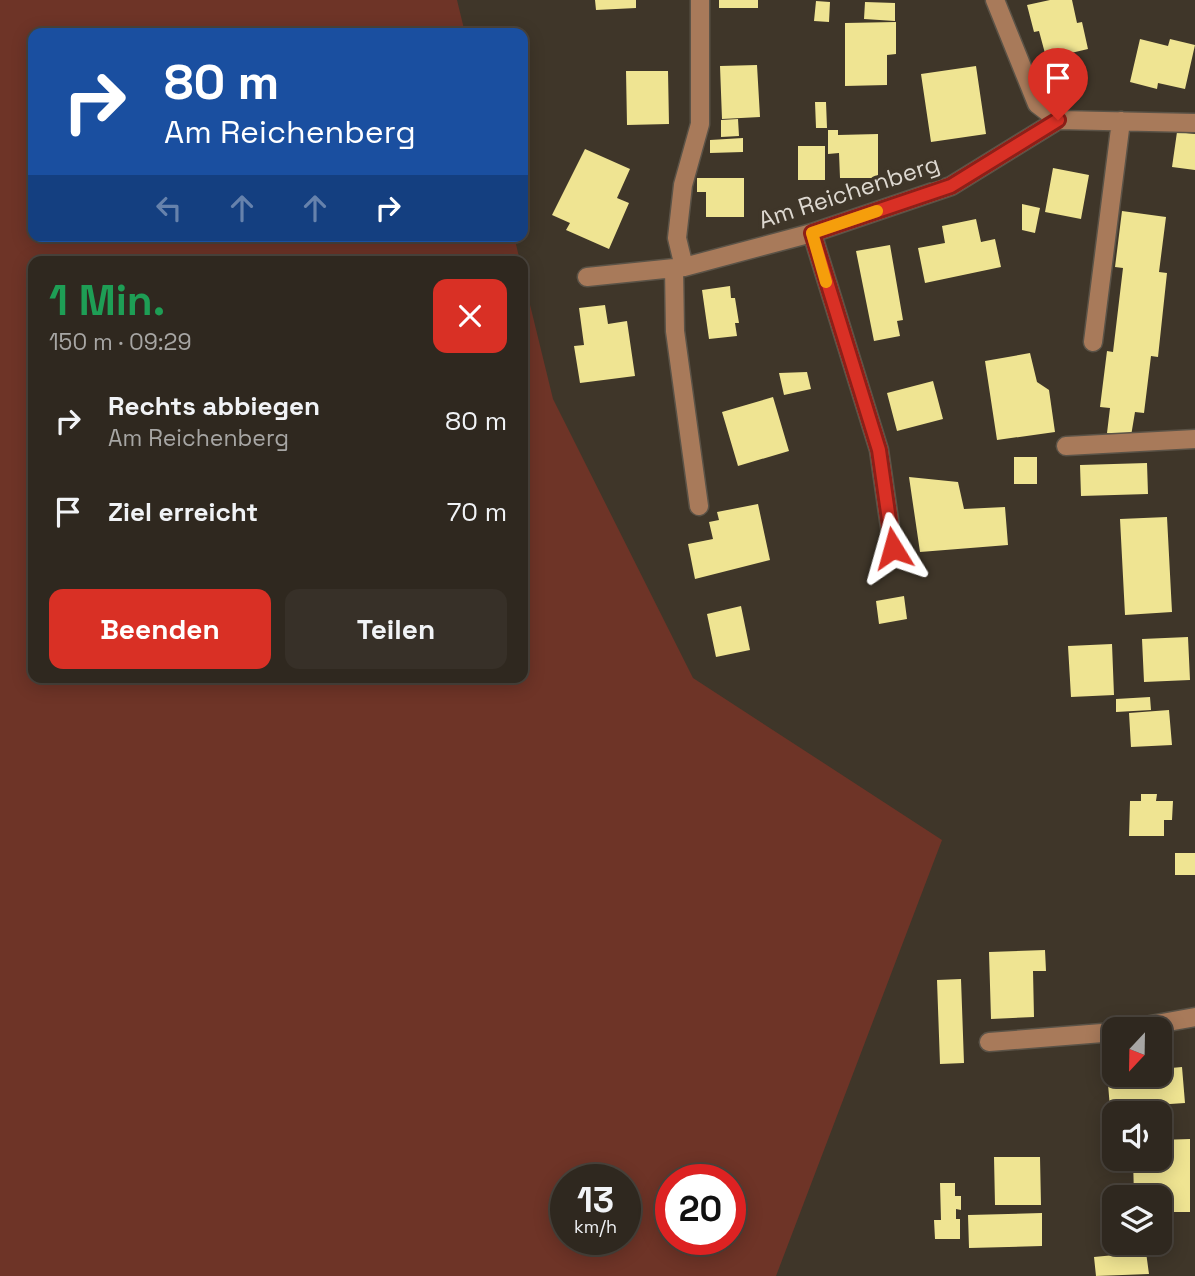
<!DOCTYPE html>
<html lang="de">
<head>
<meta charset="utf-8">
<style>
	body { margin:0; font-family:"Space Grotesk",sans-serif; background:#373028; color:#f1f3f6; height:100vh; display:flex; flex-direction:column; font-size:26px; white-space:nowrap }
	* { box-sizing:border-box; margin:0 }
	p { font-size:23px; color:#a7a6a4 }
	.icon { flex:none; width:38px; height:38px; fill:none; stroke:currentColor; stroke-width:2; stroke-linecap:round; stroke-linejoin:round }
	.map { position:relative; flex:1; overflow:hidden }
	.panel { position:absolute; left:28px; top:256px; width:500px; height:427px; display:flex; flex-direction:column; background:#2f281f; border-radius:14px; box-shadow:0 4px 18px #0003,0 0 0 2px #4a443d }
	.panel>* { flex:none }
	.guide { position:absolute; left:28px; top:28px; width:500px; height:214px; border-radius:14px; box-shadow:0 4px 18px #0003,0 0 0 2px #4a443d; background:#1a4fa0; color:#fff; overflow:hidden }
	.needle { width:46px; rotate:202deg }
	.controls { position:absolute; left:1102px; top:1017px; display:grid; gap:14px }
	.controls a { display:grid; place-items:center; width:70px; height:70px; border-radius:14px; background:#2f281f; box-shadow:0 4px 18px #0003,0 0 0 2px #4a443d; font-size:35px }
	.speed { position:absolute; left:550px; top:1164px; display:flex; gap:14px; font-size:35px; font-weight:700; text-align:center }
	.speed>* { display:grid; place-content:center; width:91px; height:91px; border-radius:50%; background:#2f281f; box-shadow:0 4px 18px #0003,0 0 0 2px #4a443d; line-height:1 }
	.speed small { font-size:18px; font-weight:400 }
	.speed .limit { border:10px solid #d22; background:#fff; color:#111 }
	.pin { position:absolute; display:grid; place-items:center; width:60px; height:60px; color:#fff; margin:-72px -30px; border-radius:50% 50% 50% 0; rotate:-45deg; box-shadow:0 0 7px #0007 }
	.pin .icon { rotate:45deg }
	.me { position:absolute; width:77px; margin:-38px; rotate:352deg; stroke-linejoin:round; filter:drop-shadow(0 0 5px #0008) }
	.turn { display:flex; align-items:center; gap:24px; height:147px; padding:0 21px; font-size:32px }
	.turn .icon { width:91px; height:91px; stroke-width:2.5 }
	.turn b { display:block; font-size:49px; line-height:60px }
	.lanes { display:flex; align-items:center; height:66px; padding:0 21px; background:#0003; justify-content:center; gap:35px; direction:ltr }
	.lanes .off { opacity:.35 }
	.round { display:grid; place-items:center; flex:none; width:74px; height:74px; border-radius:14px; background:#373028 }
	.summary { display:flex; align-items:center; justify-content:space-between; height:119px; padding:0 21px }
	h1 { font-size:42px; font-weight:600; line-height:52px; color:#1e9e55 }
	.action { display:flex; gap:14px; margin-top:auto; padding:14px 21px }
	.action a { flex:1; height:80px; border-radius:14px; background:#d93025; color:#fff; font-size:28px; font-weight:600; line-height:80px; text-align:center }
	.action a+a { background:#373028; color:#f1f3f6 }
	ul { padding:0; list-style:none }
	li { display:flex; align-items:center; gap:21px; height:91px; padding:0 21px }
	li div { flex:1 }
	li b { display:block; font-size:26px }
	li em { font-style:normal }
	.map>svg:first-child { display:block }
</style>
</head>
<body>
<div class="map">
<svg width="1195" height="1276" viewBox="0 0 1195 1276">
	<rect width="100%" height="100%" fill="#3f3629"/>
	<path fill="#6e3427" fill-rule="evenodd" d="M 0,0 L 457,0 L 465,33 L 33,33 L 33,236 L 514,236 L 520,261 L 33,261 L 33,677 L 523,677 L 523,276 L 553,399 L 693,678 L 942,840 L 776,1276 L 0,1276 ZM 565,1180 L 625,1180 L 625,1239 L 565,1239 ZM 670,1180 L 730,1180 L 730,1239 L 670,1239 Z"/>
	<path fill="#efe492" d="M 595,0 L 636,0 L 636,8 L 596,10 Z
		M 719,0 L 758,0 L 758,8 L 719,8 Z
		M 1050,0 L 1072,0 L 1077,23 L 1082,22 L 1088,49 L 1071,53 L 1074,66 L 1050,72 L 1039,31 L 1034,32 L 1027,5 Z
		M 816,1 L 830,2 L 829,22 L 814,21 Z
		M 865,2 L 895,3 L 895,21 L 864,19 Z
		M 896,22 L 896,54 L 887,55 L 887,85 L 845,86 L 845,23 Z
		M 1140,39 L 1168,46 L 1170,39 L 1195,45 L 1185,89 L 1158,83 L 1157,89 L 1130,82 Z
		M 757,65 L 760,117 L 722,119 L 720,66 Z
		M 976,66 L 986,134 L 931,142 L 921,74 Z
		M 626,71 L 668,71 L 669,124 L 627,125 Z
		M 815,102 L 826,102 L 827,128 L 816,128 Z
		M 738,119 L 739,136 L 721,137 L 721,120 Z
		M 828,130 L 838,130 L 838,135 L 878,134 L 878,178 L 840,178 L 839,153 L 828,154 Z
		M 1177,132 L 1195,134 L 1195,170 L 1172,167 Z
		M 743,138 L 743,152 L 710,153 L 710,140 Z
		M 798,146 L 825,146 L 825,180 L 798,180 Z
		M 585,149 L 630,169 L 617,198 L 629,203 L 609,249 L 566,230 L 570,223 L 552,215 Z
		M 1053,168 L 1089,175 L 1081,219 L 1045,212 Z
		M 697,178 L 744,178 L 744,217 L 706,217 L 706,192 L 697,192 Z
		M 1022,204 L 1040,208 L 1035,233 L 1022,230 Z
		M 1122,211 L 1166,217 L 1159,272 L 1167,273 L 1158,357 L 1151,356 L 1144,413 L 1135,412 L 1131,436 L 1107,433 L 1110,408 L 1100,407 L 1107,351 L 1113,352 L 1123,268 L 1115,267 Z
		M 976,219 L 981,242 L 995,239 L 1001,267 L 925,283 L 918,248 L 945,243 L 942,226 Z
		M 890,245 L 903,320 L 897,321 L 900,336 L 874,341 L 856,251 Z
		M 730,286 L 731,298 L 735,298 L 739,323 L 735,323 L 737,336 L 709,339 L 702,290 Z
		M 605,305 L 608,324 L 627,321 L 635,376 L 580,383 L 574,346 L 584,345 L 579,308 Z
		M 1030,353 L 1037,382 L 1049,390 L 1055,432 L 997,440 L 985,361 Z
		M 807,372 L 811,389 L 784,395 L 779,373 Z
		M 933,381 L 943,419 L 897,431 L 887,393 Z
		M 773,397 L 789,451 L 738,466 L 722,412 Z
		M 1014,457 L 1037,457 L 1037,484 L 1014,484 Z
		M 1147,463 L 1148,494 L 1081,496 L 1080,465 Z
		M 909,477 L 958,482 L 964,509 L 1005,507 L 1008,545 L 920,552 Z
		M 758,504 L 770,560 L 695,579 L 688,544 L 713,539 L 709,522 L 719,520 L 717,512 Z
		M 1167,517 L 1172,612 L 1125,615 L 1120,519 Z
		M 904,596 L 907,619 L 879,624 L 876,601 Z
		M 741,606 L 750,650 L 716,657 L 707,614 Z
		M 1188,637 L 1190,680 L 1144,682 L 1142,639 Z
		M 1112,644 L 1114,695 L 1071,697 L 1068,646 Z
		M 1150,697 L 1151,710 L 1116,712 L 1116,699 Z
		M 1169,710 L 1172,745 L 1131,747 L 1129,713 Z
		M 1141,794 L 1157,794 L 1156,801 L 1173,801 L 1172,820 L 1164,820 L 1164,836 L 1129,836 L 1130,801 L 1141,801 Z
		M 1175,853 L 1195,853 L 1195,875 L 1175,875 Z
		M 1045,950 L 1046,971 L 1033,971 L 1034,1017 L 991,1019 L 989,952 Z
		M 961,979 L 964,1063 L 940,1064 L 937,980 Z
		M 1182,1067 L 1185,1103 L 1110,1108 L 1108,1084 L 1145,1082 L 1144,1074 L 1160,1074 L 1160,1069 Z
		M 1190,1139 L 1190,1212 L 1160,1212 L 1160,1197 L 1134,1197 L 1133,1158 L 1160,1158 L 1160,1140 Z
		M 994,1157 L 1040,1157 L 1041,1205 L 995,1205 Z
		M 940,1183 L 955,1183 L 955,1196 L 961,1196 L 961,1210 L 956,1209 L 956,1219 L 960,1219 L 960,1239 L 935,1239 L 934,1220 L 941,1220 Z
		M 1042,1213 L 1042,1246 L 969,1248 L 968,1215 Z
		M 1146,1252 L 1149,1274 L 1096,1276 L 1094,1257 Z"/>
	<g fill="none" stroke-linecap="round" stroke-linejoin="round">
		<g stroke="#5b5347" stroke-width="21">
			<path id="minor" d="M 995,0 L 1037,104 L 1058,120
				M 812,233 L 879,450 L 893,548
				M 684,267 L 677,238 L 683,185 L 700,124 L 700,0
				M 674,268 L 675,331 L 699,506
				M 587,277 L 684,267 L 812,233 L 951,186 L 1058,120 L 1195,123
				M 1093,342 L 1121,121
				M 1066,446 L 1195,439
				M 1129,1029 L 1195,1017
				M 989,1042 L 1115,1032"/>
		</g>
		<use href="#minor" stroke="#a87a5a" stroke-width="18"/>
	</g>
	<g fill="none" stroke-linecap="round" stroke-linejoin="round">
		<g stroke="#8d1f18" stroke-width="18">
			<path id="route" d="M 893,548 L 879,450 L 812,233 L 951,186 L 1058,120"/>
		</g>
		<use href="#route" stroke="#d93025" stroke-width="12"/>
		<path stroke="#f59e0b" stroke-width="12" d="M 826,282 L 812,233 L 877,211"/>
	</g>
	<g text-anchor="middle" stroke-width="7" stroke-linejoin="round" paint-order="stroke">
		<g font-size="24" fill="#ddd8d0" stroke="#3f3629">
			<text transform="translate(849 192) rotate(-18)" y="8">Am Reichenberg</text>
		</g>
	</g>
</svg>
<div class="controls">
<a><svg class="needle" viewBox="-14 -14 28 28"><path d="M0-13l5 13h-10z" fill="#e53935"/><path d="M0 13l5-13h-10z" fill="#a7a6a4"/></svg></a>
<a><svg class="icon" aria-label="sound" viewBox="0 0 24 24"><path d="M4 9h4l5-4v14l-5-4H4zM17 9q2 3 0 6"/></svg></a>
<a><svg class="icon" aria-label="layers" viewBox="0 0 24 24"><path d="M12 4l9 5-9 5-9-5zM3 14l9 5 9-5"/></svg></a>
</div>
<div class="speed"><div>13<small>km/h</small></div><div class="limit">20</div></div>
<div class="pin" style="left:1058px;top:120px;background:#d93025"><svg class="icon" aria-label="arrive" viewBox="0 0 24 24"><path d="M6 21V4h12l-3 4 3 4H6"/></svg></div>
<svg class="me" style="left:893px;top:548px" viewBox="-20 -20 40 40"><path d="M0-17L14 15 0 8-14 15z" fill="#d93025" stroke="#fff" stroke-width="4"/></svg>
<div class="guide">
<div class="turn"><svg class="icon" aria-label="right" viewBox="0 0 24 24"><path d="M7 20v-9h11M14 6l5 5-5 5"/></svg><div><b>80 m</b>Am Reichenberg</div></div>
<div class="lanes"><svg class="icon off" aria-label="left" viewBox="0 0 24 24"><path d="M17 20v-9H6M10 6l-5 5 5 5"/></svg><svg class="icon off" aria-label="ahead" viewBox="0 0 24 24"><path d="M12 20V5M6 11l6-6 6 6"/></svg><svg class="icon off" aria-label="ahead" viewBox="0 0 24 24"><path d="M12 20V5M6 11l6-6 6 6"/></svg><svg class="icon" aria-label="right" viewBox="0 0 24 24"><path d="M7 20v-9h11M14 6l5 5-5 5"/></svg></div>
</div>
<section class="panel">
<div class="summary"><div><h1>1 Min.</h1><p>150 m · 09:29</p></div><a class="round" style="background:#d93025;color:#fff"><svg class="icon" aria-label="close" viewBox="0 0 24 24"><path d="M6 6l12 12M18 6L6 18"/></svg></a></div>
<ul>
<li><svg class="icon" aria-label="right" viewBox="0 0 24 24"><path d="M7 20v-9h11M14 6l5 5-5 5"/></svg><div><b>Rechts abbiegen</b><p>Am Reichenberg</p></div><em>80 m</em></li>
<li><svg class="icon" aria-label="arrive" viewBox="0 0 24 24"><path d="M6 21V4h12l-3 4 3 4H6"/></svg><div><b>Ziel erreicht</b></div><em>70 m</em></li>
</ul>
<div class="action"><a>Beenden</a><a>Teilen</a></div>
</section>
</div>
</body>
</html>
